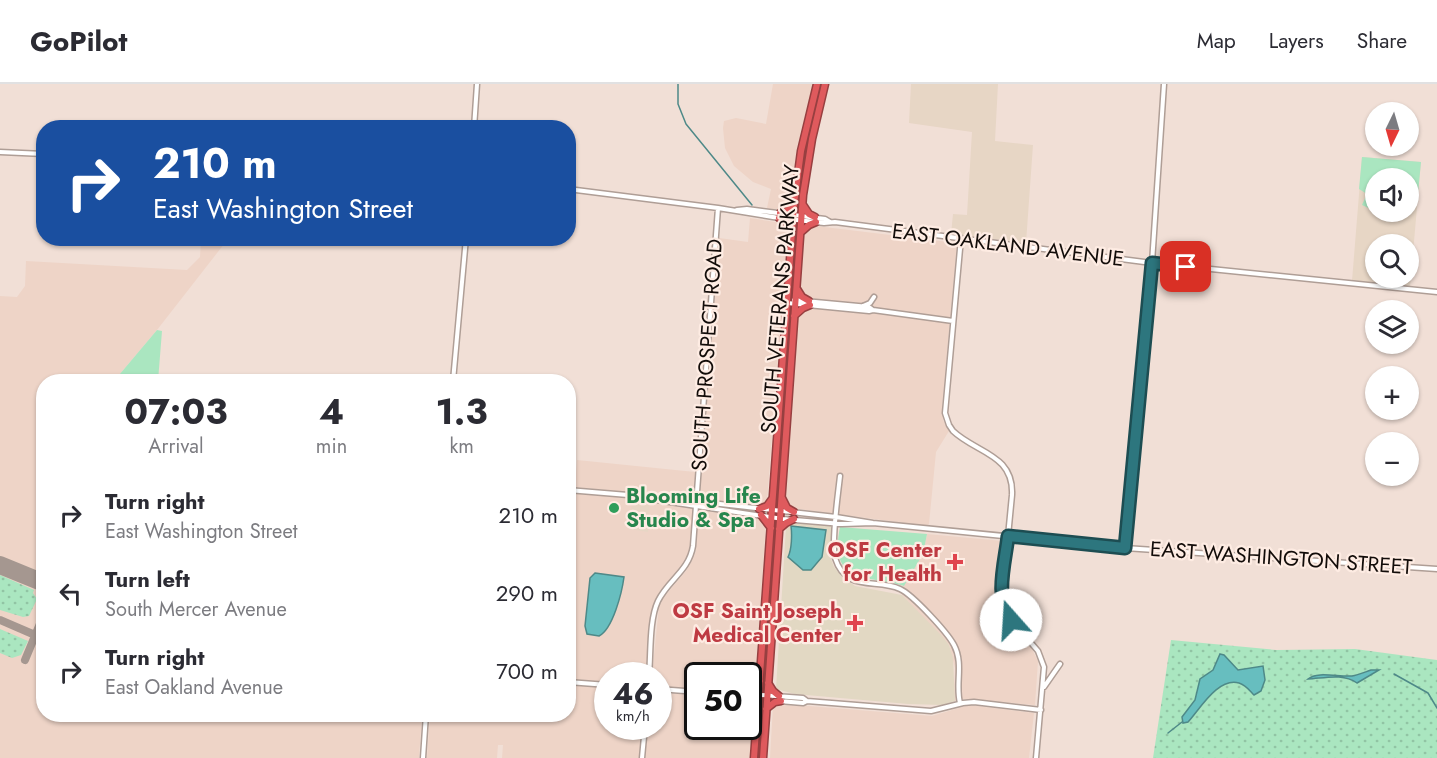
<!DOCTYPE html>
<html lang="en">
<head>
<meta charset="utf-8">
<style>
	body { margin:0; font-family:Jost,sans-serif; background:#f7f7f7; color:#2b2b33; height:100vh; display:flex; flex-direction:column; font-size:22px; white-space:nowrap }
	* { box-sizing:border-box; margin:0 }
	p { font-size:20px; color:#7c7c81 }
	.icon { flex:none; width:33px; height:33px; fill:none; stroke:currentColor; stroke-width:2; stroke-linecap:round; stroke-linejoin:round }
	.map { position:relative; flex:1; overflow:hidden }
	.sheet { position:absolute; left:36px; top:290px; width:540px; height:348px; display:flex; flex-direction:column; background:#fff; border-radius:24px; box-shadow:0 2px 4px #0004 }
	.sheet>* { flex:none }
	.banner { position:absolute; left:36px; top:36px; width:540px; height:126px; border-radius:24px; box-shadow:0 2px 4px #0004; background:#1a4fa0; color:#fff; overflow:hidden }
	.needle { width:39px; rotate:185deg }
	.controls { position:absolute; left:1365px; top:18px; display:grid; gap:12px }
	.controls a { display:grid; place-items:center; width:54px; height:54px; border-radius:50%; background:#fff; box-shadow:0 2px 4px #0004; font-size:30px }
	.speed { position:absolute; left:594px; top:578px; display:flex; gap:12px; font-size:30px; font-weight:700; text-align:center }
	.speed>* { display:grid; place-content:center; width:78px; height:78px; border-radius:50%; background:#fff; box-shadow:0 2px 4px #0004; line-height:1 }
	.speed small { font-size:15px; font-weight:400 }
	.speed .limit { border:3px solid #111; border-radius:9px; background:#fff; color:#111 }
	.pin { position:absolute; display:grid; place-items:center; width:51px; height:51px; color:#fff; margin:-26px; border-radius:12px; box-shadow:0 3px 9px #0006 }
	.me { position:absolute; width:66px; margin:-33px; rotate:341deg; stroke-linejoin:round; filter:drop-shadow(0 0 4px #0008) }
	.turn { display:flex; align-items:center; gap:21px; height:126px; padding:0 18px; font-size:27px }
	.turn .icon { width:78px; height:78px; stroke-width:2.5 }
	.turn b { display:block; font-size:42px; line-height:51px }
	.eta { display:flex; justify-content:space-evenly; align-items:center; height:102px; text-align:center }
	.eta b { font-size:36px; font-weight:700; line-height:42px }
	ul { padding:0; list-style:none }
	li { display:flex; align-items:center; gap:18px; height:78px; padding:0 18px }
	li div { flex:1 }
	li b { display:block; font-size:22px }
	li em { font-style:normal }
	header { display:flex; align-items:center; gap:36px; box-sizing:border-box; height:84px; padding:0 30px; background:#fff; border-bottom:2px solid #e1e1e2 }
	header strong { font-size:28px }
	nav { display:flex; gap:33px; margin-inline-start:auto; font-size:21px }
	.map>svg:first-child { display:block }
</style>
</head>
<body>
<header>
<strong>GoPilot</strong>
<nav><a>Map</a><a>Layers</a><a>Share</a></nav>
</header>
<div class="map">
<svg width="1437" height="674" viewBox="0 0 1437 674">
	<defs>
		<pattern id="grass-dots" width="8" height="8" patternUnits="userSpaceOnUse" patternTransform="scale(1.5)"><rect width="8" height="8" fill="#aae6c0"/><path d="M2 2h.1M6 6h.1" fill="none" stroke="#91c4a4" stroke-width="1.8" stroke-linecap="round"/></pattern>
	</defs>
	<rect width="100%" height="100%" fill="#f1dfd6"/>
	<path fill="#eed4c7" d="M 773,0 L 813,0 L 797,63 L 790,119 L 784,125 L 780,126 L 767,124 L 771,105 L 753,98 L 734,82 L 725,64 L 723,44 L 724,37 L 736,34 L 766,40 Z
		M 750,134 L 782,139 L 788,148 L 767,418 L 760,422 L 575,403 L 577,376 L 695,388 L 712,153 L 748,158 Z
		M 816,142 L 957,159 L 942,323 L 943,336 L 949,347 L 936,368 L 929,440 L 927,442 L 791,424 L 784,414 L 804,150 L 806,146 Z
		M 201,155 L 228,155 L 157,246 L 114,297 L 44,297 L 44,630 L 422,630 L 419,674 L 0,674 L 0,212 L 17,213 L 25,202 L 26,177 L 187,186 L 200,173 Z
		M 568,409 L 630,414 L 691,423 L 693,425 L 689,473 L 682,485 L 658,511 L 653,526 L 647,591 L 608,591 L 607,598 L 569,596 Z
		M 701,425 L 760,435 L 766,440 L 755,599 L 749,606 L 748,591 L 698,591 L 697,605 L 659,602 L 658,591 L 652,591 L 659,522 L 664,513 L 686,487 L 693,475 L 696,467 L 698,427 Z
		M 927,450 L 1003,457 L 998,515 L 1005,536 L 1032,565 L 1038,577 L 1035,621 L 964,615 L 955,617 L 954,610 L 955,584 L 949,561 L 902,511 L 902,504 L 923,470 Z
		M 569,600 L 607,603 L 608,642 L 643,642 L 640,674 L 502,674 L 503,661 L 498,661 L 497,674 L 427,674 L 430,630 L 568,630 Z
		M 659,608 L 697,612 L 698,642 L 748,642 L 749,618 L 755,623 L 750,674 L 645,674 L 647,642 L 658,642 Z
		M 773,621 L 809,622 L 932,632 L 969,621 L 1034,629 L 1029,674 L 770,674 Z"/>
	<path fill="#e7d6c5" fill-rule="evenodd" d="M 911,0 L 998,0 L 995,57 L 1033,61 L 1026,159 L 951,150 L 953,130 L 967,131 L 972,48 L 909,39 Z
		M 1362,73 L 1421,78 L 1410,203 L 1352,197 ZM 1376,94 L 1408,94 L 1408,128 L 1376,128 ZM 1376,160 L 1408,160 L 1408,194 L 1376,194 Z
		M 632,414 L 650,417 L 648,448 L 630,445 Z"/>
	<path fill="#e2d8c3" d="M 792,439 L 831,442 L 831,475 L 834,483 L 842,493 L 855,502 L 902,511 L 942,552 L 949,561 L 953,574 L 955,617 L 942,621 L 908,620 L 795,610 L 776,605 L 786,443 Z"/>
	<path fill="url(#grass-dots)" d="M 0,491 L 34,506 L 33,509 L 37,515 L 29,532 L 23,533 L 0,526 Z
		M 0,545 L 28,557 L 21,571 L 12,574 L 0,569 Z
		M 1171,556 L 1276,566 L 1355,565 L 1437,576 L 1437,674 L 1153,674 Z"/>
	<path fill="#aae6c0" d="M 1362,73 L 1421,78 L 1417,119 L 1412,119 L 1410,130 L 1404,129 L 1404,128 L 1408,128 L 1408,94 L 1376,94 L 1375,127 L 1362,121 L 1367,110 L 1359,105 Z
		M 157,246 L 162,247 L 158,297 L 114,297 Z
		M 840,443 L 927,450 L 923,470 L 904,502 C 868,491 828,501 840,443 Z"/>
	<path fill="#67bebf" stroke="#4e8988" stroke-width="1.5" d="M 791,442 L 826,446 L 822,473 L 811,486 L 803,486 L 788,473 C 792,465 792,450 791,442 Z
		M 595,489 L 624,493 C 622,508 613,545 599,552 L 587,550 L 585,542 L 590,494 Z
		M 1220,570 L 1224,571 L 1238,586 L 1263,582 L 1265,596 L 1261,607 L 1254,611 C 1250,607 1246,601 1239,599 C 1218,593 1200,625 1188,638 L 1183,639 L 1182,633 L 1195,616 L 1200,595 L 1213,586 Z
		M 1371,586 L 1379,586 L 1357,599 C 1343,589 1325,594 1308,595 C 1317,587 1338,593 1352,592 C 1358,591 1365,588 1371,586 Z"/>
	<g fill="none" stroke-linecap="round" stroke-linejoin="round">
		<path stroke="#4e8988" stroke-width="1.5" d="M 678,0 L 678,20 L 686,40 L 752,121
			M 1394,590 L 1428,609 L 1437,624
			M 1168,649 L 1182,638"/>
		<path stroke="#a59790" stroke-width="8" d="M 0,536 L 35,551
			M 25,576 L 44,530"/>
		<path stroke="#a59790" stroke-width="18" d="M 0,481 L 44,499"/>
		<g stroke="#af9e96" stroke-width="7">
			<path id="secondary" d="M 474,44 L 477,0
				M 0,68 L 44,70
				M 568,105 L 718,124 L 779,134 L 824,139 L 835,138 L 1152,179 L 1437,208
				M 737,126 L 747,125 L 825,135 L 830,138
				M 961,154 L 945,329 L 949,341 L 953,347 C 976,369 1014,370 1012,411 L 1002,514 L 1007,531 L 1038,567 L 1044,583 L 1036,674
				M 794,216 L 869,223 L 873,226 L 953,237
				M 787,219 L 869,227 L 873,226
				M 863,222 L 870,219 L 874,213
				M 453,297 L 466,154
				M 840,392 C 838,411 831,457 835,474 C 846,509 876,494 900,505 C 913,511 947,548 954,561 C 964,580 955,600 960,619
				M 568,406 L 676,415 L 836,433 L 873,439 L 1125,464 L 1437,485
				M 643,414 L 783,435 L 842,440 L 873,439
				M 1125,464 L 1152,179 L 1164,0
				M 649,591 C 651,570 649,536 658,517 C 668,496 689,487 693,462 L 718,124
				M 568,598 L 608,601
				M 1044,603 L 1060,580
				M 658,605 L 698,608
				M 748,610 L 803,614 L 807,617
				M 779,617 L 803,619 L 807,617 L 931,627 L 963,619 L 974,618 L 1041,626
				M 423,674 L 426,630
				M 642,674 L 645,642"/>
		</g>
		<g stroke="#973f40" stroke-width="9">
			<path id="highway" d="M 803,121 L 809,130 L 815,133
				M 780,129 L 787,127 L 794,120
				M 779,134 L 786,138 L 791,146
				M 801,148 L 809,141 L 816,138
				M 797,205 L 802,213 L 809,217
				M 794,232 L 803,224 L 810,221
				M 782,414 L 787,424 L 794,428
				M 759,425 L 767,422 L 772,415
				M 761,431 L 771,444
				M 779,445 L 786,439 L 794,435
				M 768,599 L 773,607 L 779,612
				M 748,608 L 760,597
				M 748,615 L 758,625
				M 766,625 L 775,618 L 781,617
				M 754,674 L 794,120 L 801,67 L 817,0
				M 763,674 L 803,111 L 812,55 L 825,0"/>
		</g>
		<use href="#secondary" stroke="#fff" stroke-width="4"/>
		<use href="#highway" stroke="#df5a5d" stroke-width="6"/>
	</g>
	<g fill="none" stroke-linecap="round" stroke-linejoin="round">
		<g stroke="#1d4d52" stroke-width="15">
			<path id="route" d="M 1011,536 C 994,514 1005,479 1008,452 L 1125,464 L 1152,179 L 1186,183"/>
		</g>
		<use href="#route" stroke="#2d767e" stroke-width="10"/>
	</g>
	<circle fill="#2e9e5b" stroke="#feece3" stroke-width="2" cx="614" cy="424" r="6"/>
	<g fill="#e0444e" stroke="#feece3" stroke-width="2">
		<path d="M952 469h6v6h6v6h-6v6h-6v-6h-6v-6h6z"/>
		<path d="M852 530h6v6h6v6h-6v6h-6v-6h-6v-6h6z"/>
	</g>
	<g text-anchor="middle" stroke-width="4.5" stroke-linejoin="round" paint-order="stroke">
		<g font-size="21" fill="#120c09" stroke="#feece3">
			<text transform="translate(1008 161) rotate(7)" y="7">EAST OAKLAND AVENUE</text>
			<text transform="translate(780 215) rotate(-85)" y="7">SOUTH VETERANS PARKWAY</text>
			<text transform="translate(707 271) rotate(-86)" y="7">SOUTH PROSPECT ROAD</text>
			<text transform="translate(1281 474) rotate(4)" y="7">EAST WASHINGTON STREET</text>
		</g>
		<g font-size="21" font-weight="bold" fill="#27864d" stroke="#feece3" text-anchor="start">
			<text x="626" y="419">Blooming Life<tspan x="626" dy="24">Studio &amp; Spa</tspan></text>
		</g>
		<g font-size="21" font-weight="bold" fill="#be3a42" stroke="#feece3" text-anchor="end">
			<text x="942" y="473">OSF Center<tspan x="942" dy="24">for Health</tspan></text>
			<text x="842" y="534">OSF Saint Joseph<tspan x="842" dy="24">Medical Center</tspan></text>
		</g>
	</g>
</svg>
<div class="controls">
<a><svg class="needle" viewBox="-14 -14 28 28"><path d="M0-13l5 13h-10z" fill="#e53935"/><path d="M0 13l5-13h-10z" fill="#7c7c81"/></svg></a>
<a><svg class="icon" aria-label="sound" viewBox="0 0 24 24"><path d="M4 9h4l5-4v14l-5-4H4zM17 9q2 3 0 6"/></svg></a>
<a><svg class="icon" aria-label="search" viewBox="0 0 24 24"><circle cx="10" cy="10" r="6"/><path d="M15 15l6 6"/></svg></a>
<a><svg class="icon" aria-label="layers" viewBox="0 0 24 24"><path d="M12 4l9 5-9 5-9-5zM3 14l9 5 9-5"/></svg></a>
<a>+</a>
<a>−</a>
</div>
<div class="speed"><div>46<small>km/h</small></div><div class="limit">50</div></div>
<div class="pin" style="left:1186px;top:183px;background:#d93025"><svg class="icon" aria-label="arrive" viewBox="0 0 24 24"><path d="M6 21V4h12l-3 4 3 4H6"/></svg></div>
<svg class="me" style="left:1011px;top:536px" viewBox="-20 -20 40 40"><circle r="19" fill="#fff"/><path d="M0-13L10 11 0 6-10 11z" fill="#2d767e"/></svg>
<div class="banner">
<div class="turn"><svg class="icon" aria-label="right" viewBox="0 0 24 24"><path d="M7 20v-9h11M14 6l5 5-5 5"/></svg><div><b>210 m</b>East Washington Street</div></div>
</div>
<section class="sheet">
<div class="eta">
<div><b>07:03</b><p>Arrival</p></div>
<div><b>4</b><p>min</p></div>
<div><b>1.3</b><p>km</p></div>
</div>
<ul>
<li><svg class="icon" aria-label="right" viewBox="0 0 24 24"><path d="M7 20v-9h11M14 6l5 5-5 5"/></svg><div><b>Turn right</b><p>East Washington Street</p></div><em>210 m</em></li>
<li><svg class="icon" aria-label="left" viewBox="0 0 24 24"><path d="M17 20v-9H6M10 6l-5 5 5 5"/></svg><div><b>Turn left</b><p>South Mercer Avenue</p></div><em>290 m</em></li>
<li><svg class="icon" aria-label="right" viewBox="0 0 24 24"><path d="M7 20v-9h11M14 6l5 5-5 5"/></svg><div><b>Turn right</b><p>East Oakland Avenue</p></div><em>700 m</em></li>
</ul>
</section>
</div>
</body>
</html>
